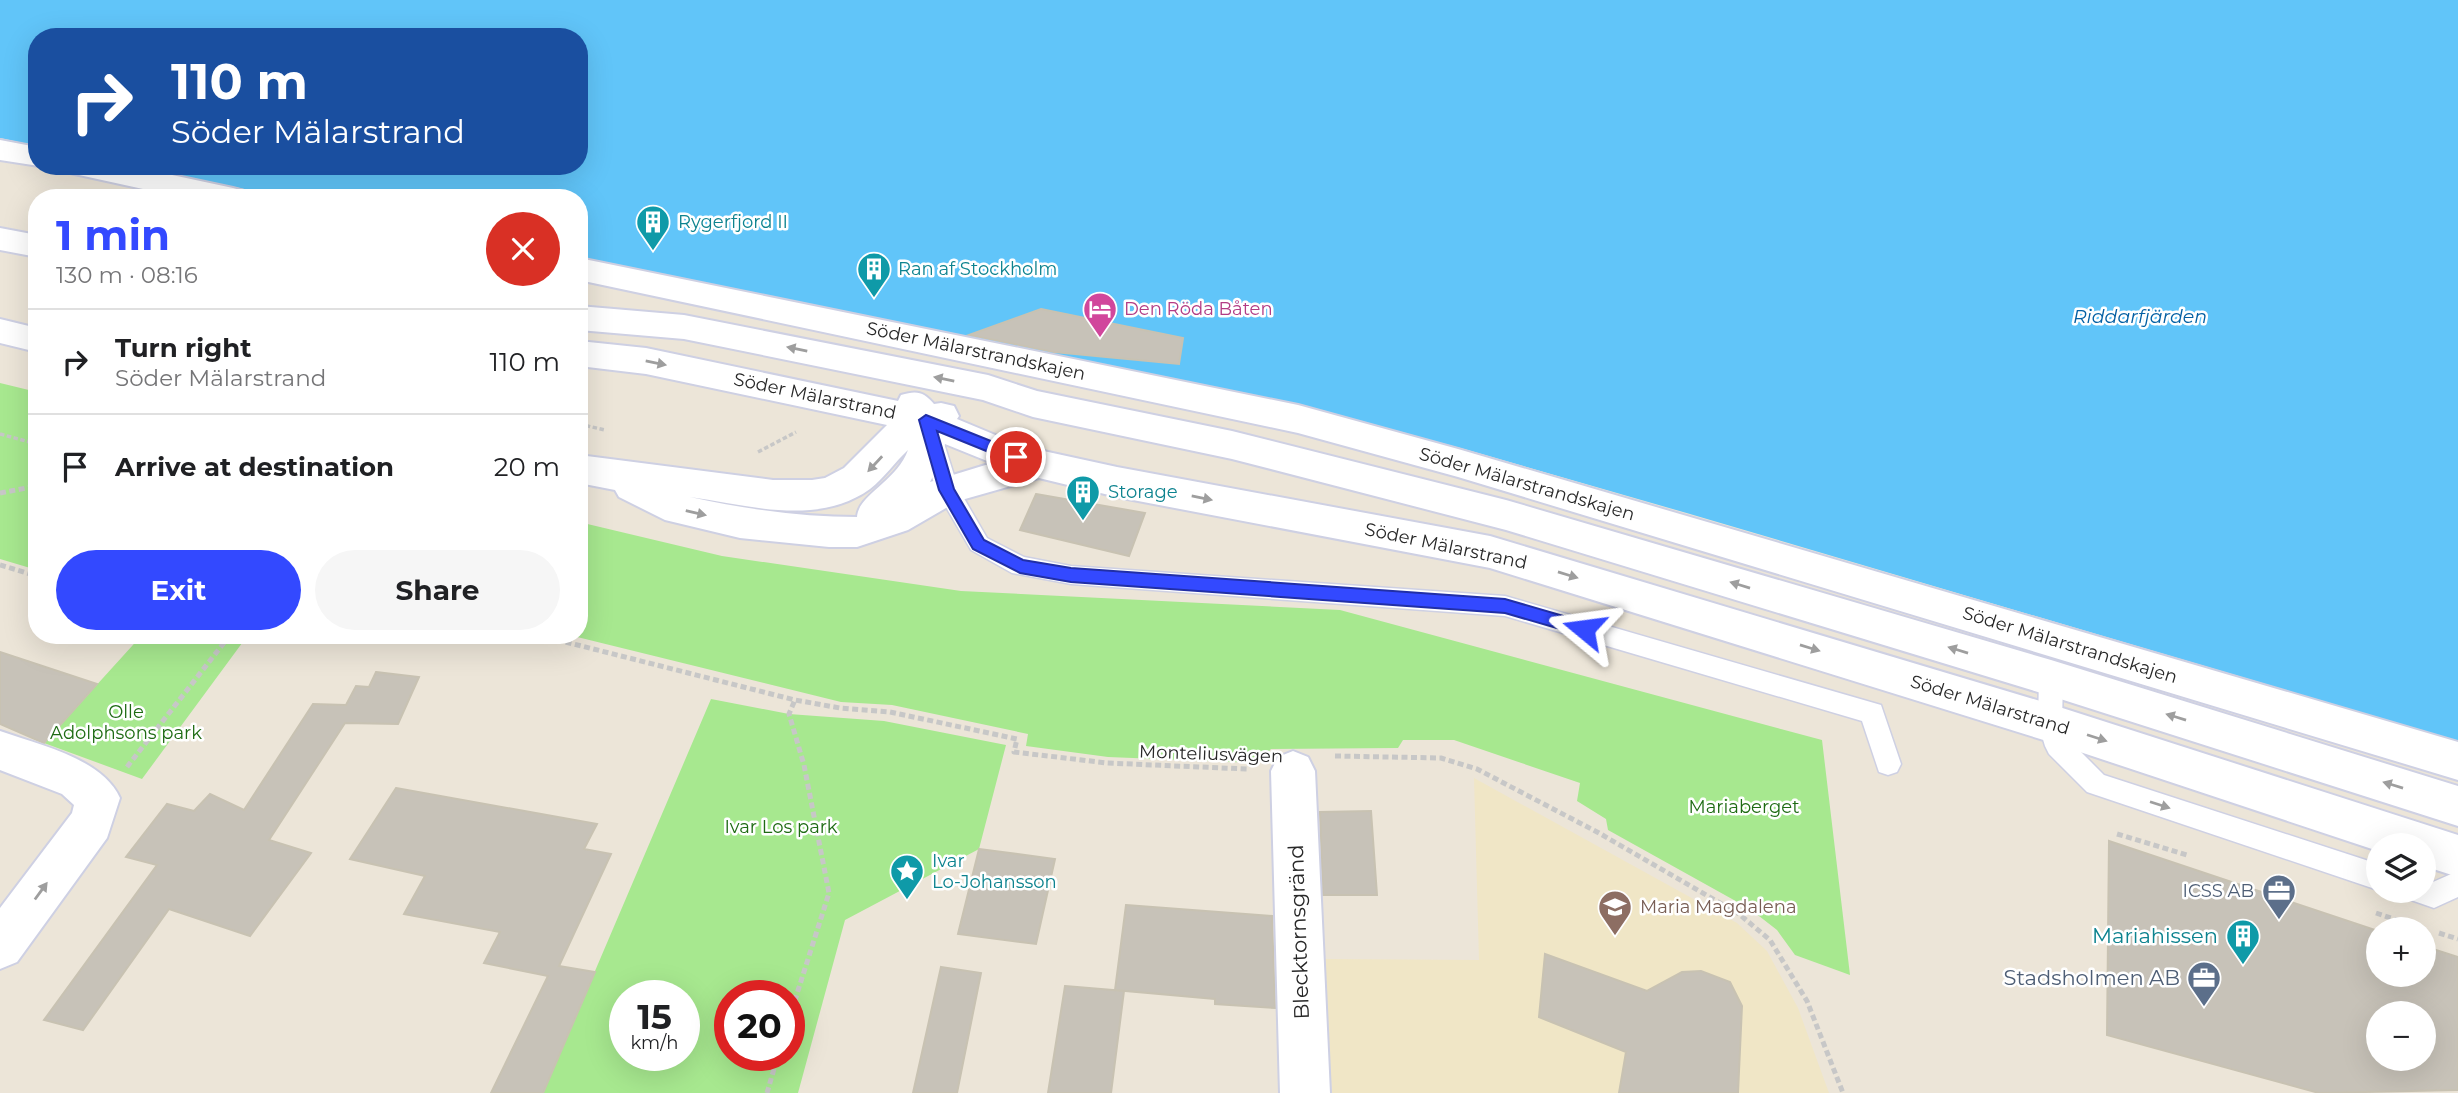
<!DOCTYPE html>
<html lang="en">
<head>
<meta charset="utf-8">
<style>
	body { margin:0; font-family:Montserrat,sans-serif; background:#f6f6f6; color:#202124; height:100vh; display:flex; flex-direction:column; font-size:26px; white-space:nowrap }
	* { box-sizing:border-box; margin:0 }
	p { font-size:23px; color:#757577 }
	.icon { flex:none; width:38px; height:38px; fill:none; stroke:currentColor; stroke-width:2; stroke-linecap:round; stroke-linejoin:round }
	.map { position:relative; flex:1; overflow:hidden }
	.details { position:absolute; left:28px; top:189px; width:560px; height:455px; display:flex; flex-direction:column; background:#fff; border-radius:28px; box-shadow:0 7px 28px #0002 }
	.details>* { flex:none }
	.hud { position:absolute; left:28px; top:28px; width:560px; height:147px; border-radius:28px; box-shadow:0 7px 28px #0002; background:#1a4fa0; color:#fff; overflow:hidden }
	.controls { position:absolute; left:2366px; top:833px; display:grid; gap:14px }
	.controls a { display:grid; place-items:center; width:70px; height:70px; border-radius:50%; background:#fff; box-shadow:0 7px 28px #0002; font-size:35px }
	.speed { position:absolute; left:609px; top:980px; display:flex; gap:14px; font-size:35px; font-weight:700; text-align:center }
	.speed>* { display:grid; place-content:center; width:91px; height:91px; border-radius:50%; background:#fff; box-shadow:0 7px 28px #0002; line-height:1 }
	.speed small { font-size:18px; font-weight:400 }
	.speed .limit { border:10px solid #d22; background:#fff; color:#111 }
	.pin { position:absolute; display:grid; place-items:center; width:60px; height:60px; color:#fff; margin:-30px; border:4px solid #fff; border-radius:50%; box-shadow:0 2px 7px #0007 }
	.me { position:absolute; width:77px; margin:-38px; rotate:286deg; stroke-linejoin:round; filter:drop-shadow(0 0 5px #0008) }
	.turn { display:flex; align-items:center; gap:24px; height:147px; padding:0 28px; font-size:32px }
	.turn .icon { width:91px; height:91px; stroke-width:2.5 }
	.turn b { display:block; font-size:49px; line-height:60px }
	.round { display:grid; place-items:center; flex:none; width:74px; height:74px; border-radius:37px; background:#f6f6f6 }
	.summary { display:flex; align-items:center; justify-content:space-between; height:119px; padding:0 28px }
	h1 { font-size:42px; font-weight:700; line-height:52px; color:#3349ff }
	.action { display:flex; gap:14px; margin-top:auto; padding:14px 28px }
	.action a { flex:1; height:80px; border-radius:42px; background:#3349ff; color:#fff; font-size:28px; font-weight:700; line-height:80px; text-align:center }
	.action a+a { background:#f6f6f6; color:#202124 }
	ul { padding:0; list-style:none }
	li { display:flex; align-items:center; gap:21px; height:105px; padding:0 28px; border-top:2px solid #e0e0e0 }
	li div { flex:1 }
	li b { display:block; font-size:26px }
	li em { font-style:normal }
	.map>svg:first-child { display:block }
</style>
</head>
<body>
<div class="map">
<svg width="2458" height="1093" viewBox="0 0 2458 1093">
	<rect width="100%" height="100%" fill="#ece5d8"/>
	<path fill="#f0e6c6" d="M 1474,778 L 1737,923 L 1767,951 L 1798,1008 L 1829,1093 L 1332,1093 L 1323,959 L 1479,960 Z"/>
	<path fill="#a7e88f" fill-rule="evenodd" d="M 0,383 L 37,392 L 37,570 L 0,559 Z
		M 579,522 L 722,556 L 961,591 L 1340,610 L 1822,740 L 1850,975 L 1795,955 L 1777,930 L 1750,909 L 1608,830 L 1606,819 L 1577,801 L 1580,783 L 1454,740 L 1403,740 L 1398,748 L 1271,749 L 1258,763 L 1108,757 L 1026,746 L 1028,734 L 892,705 L 841,702 L 569,635 L 579,635 Z
		M 142,635 L 248,635 L 142,779 L 44,743 Z
		M 711,699 L 789,714 L 884,721 L 1006,745 L 979,849 L 845,920 L 798,1093 L 543,1093 ZM 625,996 L 684,996 L 684,1055 L 625,1055 ZM 730,996 L 789,996 L 789,1055 L 730,1055 Z"/>
	<path fill="#61c5f9" d="M 0,0 L 2458,0 L 2458,741 L 1690,514 L 1464,449 L 1279,401 L 579,258 L 579,198 L 287,198 L 135,166 L 579,166 L 579,37 L 37,37 L 37,146 L 0,138 Z"/>
	<path fill="#c7c2b8" stroke="#c8c2b2" stroke-width="2" fill-rule="evenodd" d="M 1041,309 L 1183,338 L 1179,364 L 1054,352 L 969,335 Z
		M 1036,494 L 1145,513 L 1129,556 L 1020,530 Z
		M 0,652 L 97,684 L 44,743 L 0,724 Z
		M 376,672 L 419,677 L 398,724 L 345,723 L 269,840 L 311,853 L 250,936 L 169,909 L 83,1030 L 44,1020 L 157,865 L 126,857 L 167,804 L 194,811 L 210,794 L 244,810 L 313,704 L 346,705 L 356,686 L 369,687 Z
		M 396,788 L 597,824 L 584,849 L 611,854 L 559,966 L 595,972 L 543,1093 L 491,1093 L 548,976 L 484,963 L 500,932 L 404,914 L 425,876 L 350,859 Z
		M 1371,811 L 1377,895 L 1323,895 L 1320,812 Z
		M 2109,841 L 2378,931 L 2378,975 L 2424,975 L 2424,946 L 2458,957 L 2458,1090 L 2319,1093 L 2107,1035 ZM 2378,1013 L 2424,1013 L 2424,1059 L 2378,1059 Z
		M 979,849 L 1055,859 L 1036,944 L 958,934 Z
		M 1126,905 L 1272,916 L 1275,1008 L 1215,1004 L 1215,999 L 1115,990 Z
		M 1545,954 L 1647,991 L 1682,972 L 1701,971 L 1730,982 L 1742,1006 L 1738,1093 L 1619,1093 L 1626,1052 L 1539,1017 Z
		M 941,967 L 981,973 L 957,1093 L 913,1093 Z
		M 1065,986 L 1124,991 L 1111,1093 L 1048,1093 Z"/>
	<g fill="none" stroke-linecap="round" stroke-linejoin="round">
		<g stroke="#ced0e3" stroke-width="3">
			<path id="lane" d="M 931,429 L 939,431 L 942,437 L 958,488 L 987,538 L 1024,557 L 1071,566 L 1505,596 L 1881,705 L 1901,764 L 1897,772 L 1888,775 L 1879,772 L 1862,721 L 1505,616 L 1071,584 L 1012,573 L 971,550 L 936,490 L 920,437 L 923,431 Z
				M 2051,667 L 2060,671 L 2063,678 L 2062,723 L 2068,739 L 2104,775 L 2378,864 L 2378,890 L 2087,792 L 2049,754 L 2045,746 L 2038,723 L 2039,678 L 2042,671 Z
				M 2458,871 L 2458,897 L 2434,908 L 2411,900 L 2408,891 L 2424,891 L 2424,879 L 2433,882 Z"/>
		</g>
		<g stroke="#ced0e3" stroke-width="4">
			<path id="street" d="M 0,140 L 37,147 L 39,166 L 0,160 Z
				M 66,166 L 130,166 L 233,188 L 244,191 L 248,198 L 184,198 L 70,173 Z
				M 579,258 L 1298,405 L 1458,449 L 2458,742 L 2458,780 L 1458,477 L 1298,433 L 579,280 Z
				M 0,731 C 39,745 102,758 120,798 L 107,838 L 17,962 L 0,969 L 0,908 L 72,813 L 74,805 L 62,794 L 0,770 Z
				M 1293,751 L 1308,757 L 1315,771 L 1330,1093 L 1280,1093 L 1271,771 L 1278,757 Z"/>
		</g>
		<g stroke="#ced0e3" stroke-width="4">
			<path id="secondary" d="M 0,228 L 37,235 L 37,257 L 0,250 Z
				M 579,306 L 684,315 L 988,375 L 1037,391 L 1232,431 L 1506,500 L 2051,660 L 2458,786 L 2458,826 L 2051,696 L 1506,530 L 1232,459 L 1033,417 L 983,400 L 684,339 L 579,330 Z
				M 0,319 L 37,328 L 37,352 L 0,343 Z
				M 579,341 L 646,348 L 898,401 L 901,395 C 917,390 924,392 934,404 L 941,403 L 954,406 L 959,416 L 957,419 L 1005,439 L 1039,450 L 1117,467 L 1490,536 L 2050,704 L 2458,835 L 2458,877 L 2424,866 L 2424,845 L 2378,845 L 2378,851 L 2050,742 L 1490,568 L 1117,497 L 1039,478 L 958,501 L 908,530 L 857,547 L 829,547 L 740,538 L 665,520 L 619,497 L 615,490 L 579,483 L 579,455 L 773,480 L 812,480 L 825,478 L 844,468 L 887,425 L 646,374 L 579,366 ZM 945,444 L 992,463 L 930,482 L 940,463 ZM 908,450 C 897,481 858,495 857,517 C 801,517 745,509 690,497 C 749,505 817,527 870,489 C 884,478 895,462 908,450 Z"/>
		</g>
		<path stroke="#c7c7c7" stroke-width="3.5" stroke-dasharray="4.5 2.5" stroke-linecap="butt" d="M 579,424 L 605,430
			M 0,434 L 37,444
			M 758,452 L 796,432"/>
		<path stroke="#c7c7c7" stroke-width="5" stroke-dasharray="6 3.5" stroke-linecap="butt" d="M 0,493 L 37,486
			M 0,565 L 37,576
			M 538,635 L 795,700 L 840,708 L 890,712 L 1017,739 L 1014,752 L 1107,763 L 1247,769
			M 1335,756 L 1441,758 L 1477,769 L 1599,833 L 1739,914 L 1770,940 L 1807,1001 L 1843,1093
			M 127,767 L 230,635
			M 2117,834 L 2187,855
			M 2376,913 L 2397,920
			M 2439,933 L 2458,939
			M 789,1019 L 829,893 L 804,765 L 789,714 L 795,700
			M 767,1093 L 778,1055"/>
		<use href="#lane" fill="#fff" fill-rule="evenodd"/>
		<use href="#street" fill="#fff" fill-rule="evenodd"/>
		<use href="#secondary" fill="#fff" fill-rule="evenodd"/>
	</g>
	<defs><path id="oneway-solid" d="M-6-.8H1V-3.2L6.5 0L1 3.2V.8H-6Z" transform="scale(1.75)"/></defs>
	<g fill="#9e9e9e">
		<use href="#oneway-solid" transform="translate(797 349) rotate(-168)"/>
		<use href="#oneway-solid" transform="translate(656 363) rotate(11)"/>
		<use href="#oneway-solid" transform="translate(944 379) rotate(-168)"/>
		<use href="#oneway-solid" transform="translate(875 464) rotate(133)"/>
		<use href="#oneway-solid" transform="translate(1202 498) rotate(11)"/>
		<use href="#oneway-solid" transform="translate(696 513) rotate(13)"/>
		<use href="#oneway-solid" transform="translate(1568 575) rotate(17)"/>
		<use href="#oneway-solid" transform="translate(1740 585) rotate(-163)"/>
		<use href="#oneway-solid" transform="translate(1810 648) rotate(17)"/>
		<use href="#oneway-solid" transform="translate(1958 650) rotate(-163)"/>
		<use href="#oneway-solid" transform="translate(2176 717) rotate(-163)"/>
		<use href="#oneway-solid" transform="translate(2097 738) rotate(18)"/>
		<use href="#oneway-solid" transform="translate(2393 785) rotate(-163)"/>
		<use href="#oneway-solid" transform="translate(2160 805) rotate(18)"/>
		<use href="#oneway-solid" transform="translate(41 891) rotate(-54)"/>
	</g>
	<path fill="#3349ff" stroke="#212fa6" stroke-width="2" d="M 926,415 L 1021,453 L 1023,457 L 1016,463 L 937,431 L 954,489 L 984,540 L 1023,560 L 1071,568 L 1505,599 L 1584,622 L 1590,624 L 1592,629 L 1590,634 L 1584,636 L 1505,613 L 1071,582 L 1020,573 L 973,549 L 939,490 L 919,420 Z"/>
	<defs>
		<g id="building-pin" transform="scale(1.75)"><path d="M0 17L-7.5 6A9.5 9.5 0 1 1 7.5 6Z" fill="#0f9aa8" stroke="#fff"/><path d="M-4-6H4V6H1V3H-1V6H-4ZM-2.5-4.3h1.7v1.8h-1.7ZM.8-4.3h1.7v1.8H.8ZM-2.5-1h1.7V.8h-1.7ZM.8-1h1.7V.8H.8Z" fill="#fff"/></g>
		<g id="hotel-pin" transform="scale(1.75)"><path d="M0 17L-7.5 6A9.5 9.5 0 1 1 7.5 6Z" fill="#d1479c" stroke="#fff"/><path d="M-6-4.5h1.5V1H6V5H4.5V3h-9V5H-6ZM-4 0a1.8 1.8 0 1 1 3.6 0ZM.5 0V-2.5h3Q6-2.5 6 0Z" fill="#fff"/></g>
		<g id="sight-pin" transform="scale(1.75)"><path d="M0 17L-7.5 6A9.5 9.5 0 1 1 7.5 6Z" fill="#0f9aa8" stroke="#fff"/><path d="M0-6L1.8-2.2L6-1.7L2.9 1.2L3.7 5.4L0 3.3L-3.7 5.4L-2.9 1.2L-6-1.7L-1.8-2.2Z" fill="#fff"/></g>
		<g id="office-pin" transform="scale(1.75)"><path d="M0 17L-7.5 6A9.5 9.5 0 1 1 7.5 6Z" fill="#5c6f8a" stroke="#fff"/><path d="M-6-3h4V-5.5h4V-3h4V5H-6ZM-1-4.5V-3h2v-1.5ZM-6 0V1H6V0Z" fill="#fff"/></g>
		<g id="school-pin" transform="scale(1.75)"><path d="M0 17L-7.5 6A9.5 9.5 0 1 1 7.5 6Z" fill="#8d6e63" stroke="#fff"/><path d="M0-5L7-2L0 1L-7-2ZM-4 1L0 2.5L4 1V4Q0 6-4 4Z" fill="#fff"/></g>
	</defs>
	<g fill-rule="evenodd">
		<use href="#building-pin" x="653" y="222"/>
		<use href="#building-pin" x="874" y="269"/>
		<use href="#hotel-pin" x="1100" y="309"/>
		<use href="#building-pin" x="1083" y="492"/>
		<use href="#sight-pin" x="907" y="871"/>
		<use href="#office-pin" x="2279" y="891"/>
		<use href="#school-pin" x="1615" y="907"/>
		<use href="#building-pin" x="2243" y="936"/>
		<use href="#office-pin" x="2204" y="978"/>
	</g>
	<g text-anchor="middle" stroke-width="5" stroke-linejoin="round" paint-order="stroke">
		<g font-size="18" fill="#0d838f" stroke="#fff" text-anchor="start">
			<text x="678" y="228">Rygerfjord II</text>
			<text x="898" y="275">Ran af Stockholm</text>
			<text x="1108" y="498">Storage</text>
			<text x="932" y="867">Ivar<tspan x="932" dy="21">Lo-Johansson</tspan></text>
		</g>
		<g font-size="18" fill="#b23c85" stroke="#fff" text-anchor="start">
			<text x="1124" y="315">Den Röda Båten</text>
		</g>
		<g font-size="18" fill="#282828" stroke="#fff">
			<text transform="translate(976 351) rotate(12)" y="6">Söder Mälarstrandskajen</text>
			<text transform="translate(815 396) rotate(12)" y="6">Söder Mälarstrand</text>
			<text transform="translate(1527 484) rotate(16)" y="6">Söder Mälarstrandskajen</text>
			<text transform="translate(1446 546) rotate(12)" y="6">Söder Mälarstrand</text>
			<text transform="translate(2070 645) rotate(17)" y="6">Söder Mälarstrandskajen</text>
			<text transform="translate(1990 705) rotate(17)" y="6">Söder Mälarstrand</text>
			<text transform="translate(1211 754) rotate(2)" y="6">Monteliusvägen</text>
		</g>
		<g font-size="18" fill="#1e6b13" stroke="#fff">
			<text x="126" y="718">Olle<tspan x="126" dy="21">Adolphsons park</tspan></text>
			<text x="1744" y="813">Mariaberget</text>
			<text x="781" y="833">Ivar Los park</text>
		</g>
		<g font-size="18" fill="#4e5e75" stroke="#fff" text-anchor="end">
			<text x="2254" y="897">ICSS AB</text>
		</g>
		<g font-size="18" fill="#785e54" stroke="#fff" text-anchor="start">
			<text x="1640" y="913">Maria Magdalena</text>
		</g>
		<g font-size="19" font-style="italic" fill="#025fa3" stroke="#fff">
			<text x="2140" y="323">Riddarfjärden</text>
		</g>
		<g font-size="21" fill="#282828" stroke="#fff">
			<text transform="translate(1299 932) rotate(-92)" y="7">Blecktornsgränd</text>
		</g>
		<g font-size="21" fill="#0d838f" stroke="#fff" text-anchor="end">
			<text x="2218" y="943">Mariahissen</text>
		</g>
		<g font-size="21" fill="#4e5e75" stroke="#fff" text-anchor="end">
			<text x="2180" y="985">Stadsholmen AB</text>
		</g>
	</g>
</svg>
<div class="controls">
<a><svg class="icon" aria-label="layers" viewBox="0 0 24 24"><path d="M12 4l9 5-9 5-9-5zM3 14l9 5 9-5"/></svg></a>
<a>+</a>
<a>−</a>
</div>
<div class="speed"><div>15<small>km/h</small></div><div class="limit">20</div></div>
<div class="pin" style="left:1016px;top:457px;background:#d93025"><svg class="icon" aria-label="arrive" viewBox="0 0 24 24"><path d="M6 21V4h12l-3 4 3 4H6"/></svg></div>
<svg class="me" style="left:1584px;top:629px" viewBox="-20 -20 40 40"><path d="M0-17L14 15 0 8-14 15z" fill="#3349ff" stroke="#fff" stroke-width="4"/></svg>
<div class="hud">
<div class="turn"><svg class="icon" aria-label="right" viewBox="0 0 24 24"><path d="M7 20v-9h11M14 6l5 5-5 5"/></svg><div><b>110 m</b>Söder Mälarstrand</div></div>
</div>
<section class="details">
<div class="summary"><div><h1>1 min</h1><p>130 m · 08:16</p></div><a class="round" style="background:#d93025;color:#fff"><svg class="icon" aria-label="close" viewBox="0 0 24 24"><path d="M6 6l12 12M18 6L6 18"/></svg></a></div>
<ul>
<li><svg class="icon" aria-label="right" viewBox="0 0 24 24"><path d="M7 20v-9h11M14 6l5 5-5 5"/></svg><div><b>Turn right</b><p>Söder Mälarstrand</p></div><em>110 m</em></li>
<li><svg class="icon" aria-label="arrive" viewBox="0 0 24 24"><path d="M6 21V4h12l-3 4 3 4H6"/></svg><div><b>Arrive at destination</b></div><em>20 m</em></li>
</ul>
<div class="action"><a>Exit</a><a>Share</a></div>
</section>
</div>
</body>
</html>
